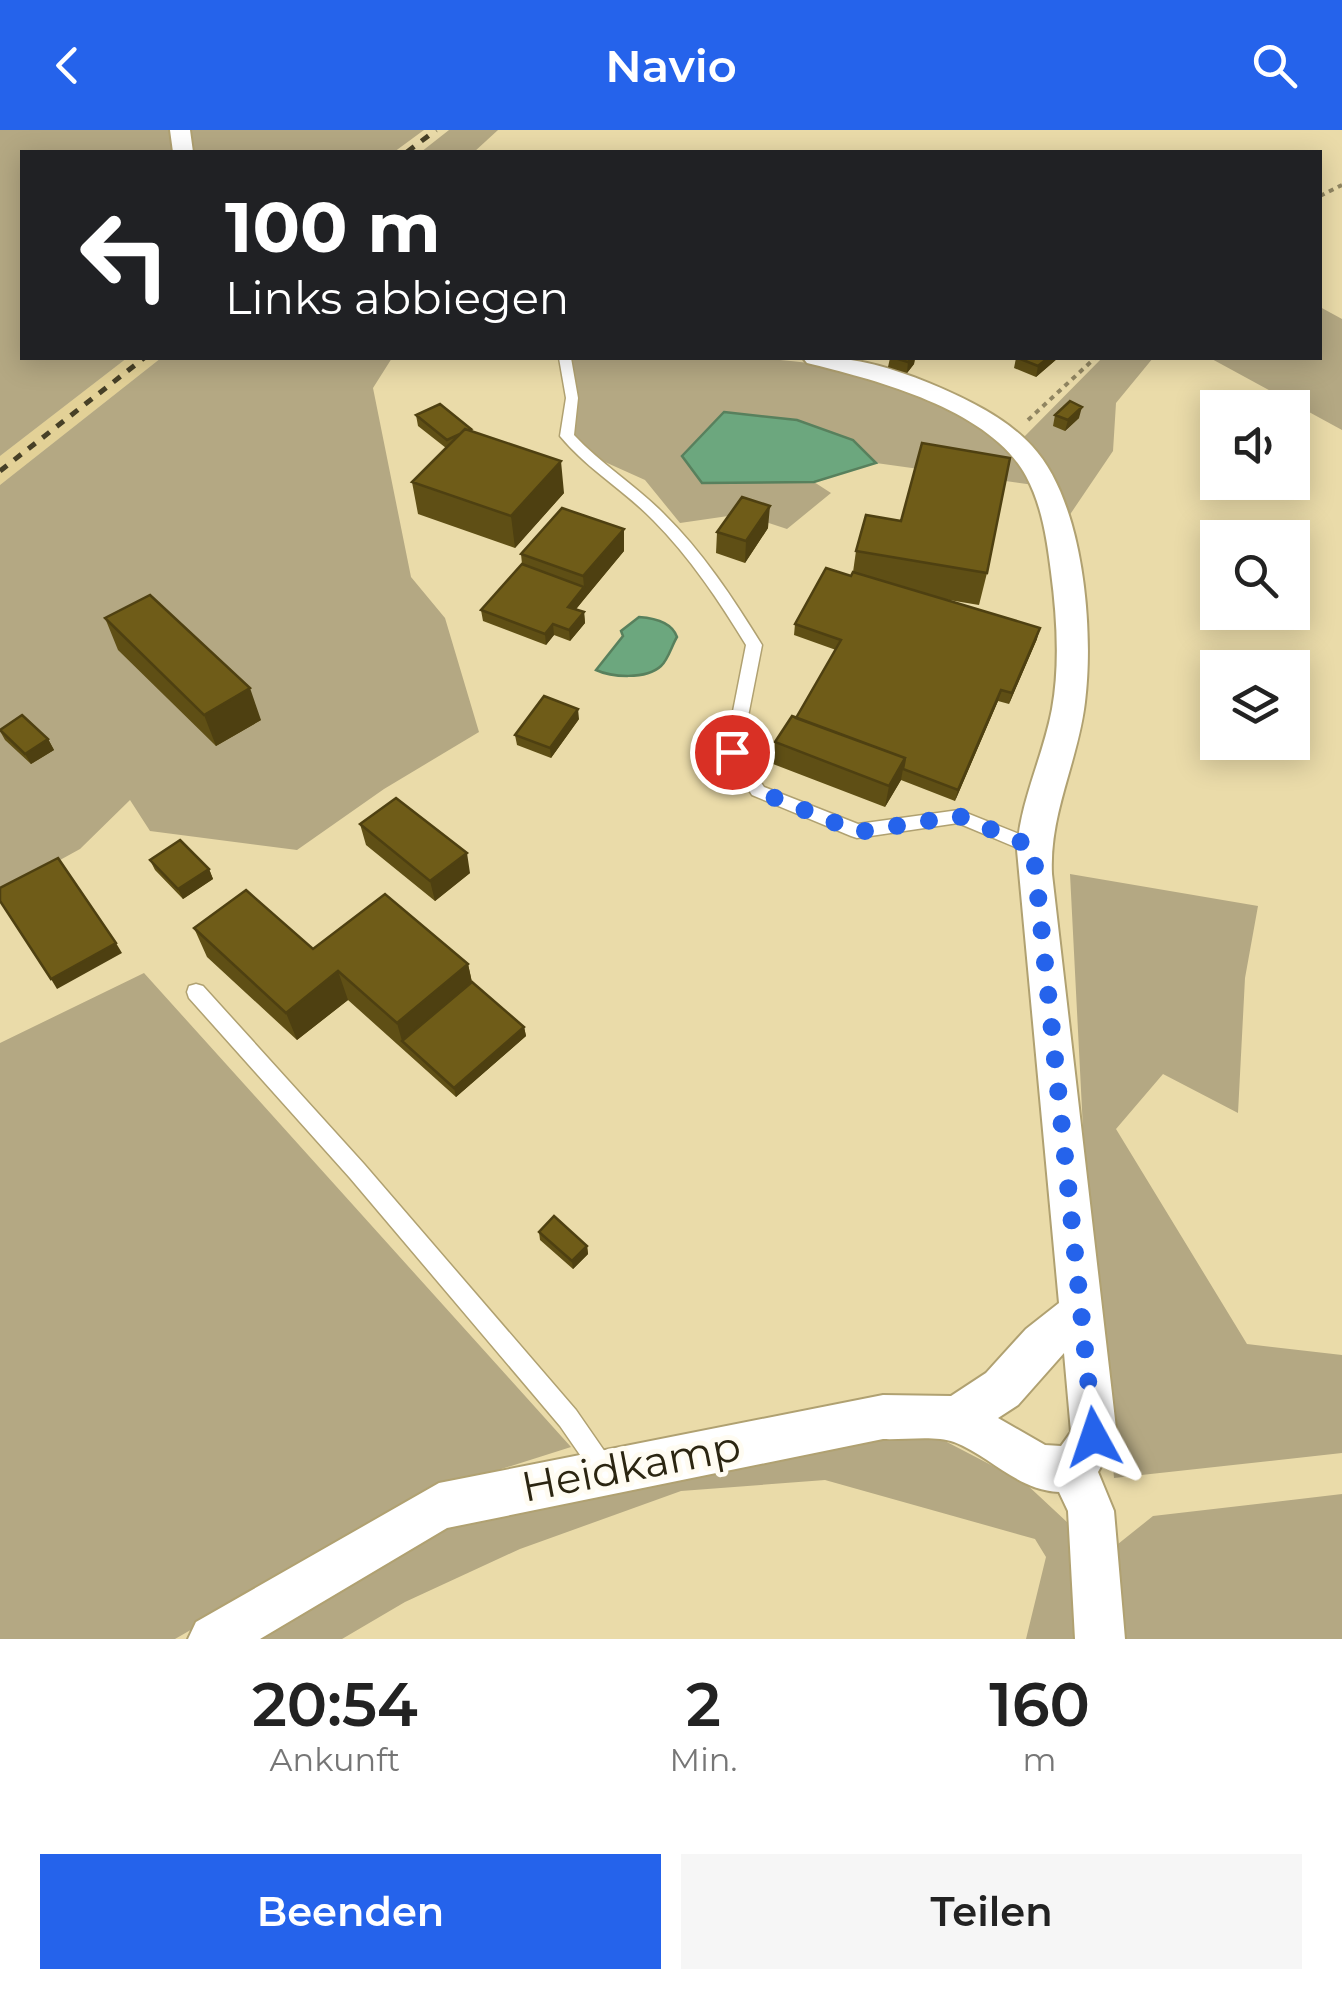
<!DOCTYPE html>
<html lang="de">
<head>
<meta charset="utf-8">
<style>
	body { margin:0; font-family:Montserrat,sans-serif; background:#f6f6f6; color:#222; height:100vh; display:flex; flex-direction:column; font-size:38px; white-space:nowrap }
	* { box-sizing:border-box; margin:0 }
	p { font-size:32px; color:#767676 }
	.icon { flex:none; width:55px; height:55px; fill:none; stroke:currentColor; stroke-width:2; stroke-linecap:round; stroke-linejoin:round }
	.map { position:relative; height:1509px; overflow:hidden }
	.panel { display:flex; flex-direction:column; background:#fff; flex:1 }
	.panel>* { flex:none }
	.top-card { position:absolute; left:20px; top:20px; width:1302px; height:210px; border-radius:0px; box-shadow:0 5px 25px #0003; background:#202124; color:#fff; overflow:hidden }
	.controls { position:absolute; left:1200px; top:260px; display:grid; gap:20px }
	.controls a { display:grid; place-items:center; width:110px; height:110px; border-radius:0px; background:#fff; box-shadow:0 5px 25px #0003; font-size:50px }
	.pin { position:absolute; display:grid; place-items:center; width:85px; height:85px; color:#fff; margin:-42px; border:5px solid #fff; border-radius:50%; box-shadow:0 2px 10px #0007 }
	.me { position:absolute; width:110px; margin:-55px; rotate:355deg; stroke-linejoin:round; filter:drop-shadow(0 0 8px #0008) }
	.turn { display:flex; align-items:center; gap:35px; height:210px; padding:0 40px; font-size:45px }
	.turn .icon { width:130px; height:130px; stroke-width:2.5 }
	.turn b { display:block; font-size:70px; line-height:85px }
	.eta { display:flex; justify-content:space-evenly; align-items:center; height:170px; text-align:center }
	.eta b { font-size:60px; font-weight:600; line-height:70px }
	.button { display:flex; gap:20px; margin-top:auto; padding:20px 40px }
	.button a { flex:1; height:115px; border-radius:0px; background:#2563eb; color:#fff; font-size:40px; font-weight:600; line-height:115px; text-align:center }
	.button a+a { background:#f6f6f6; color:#222 }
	header { display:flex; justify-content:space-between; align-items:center; height:130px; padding:0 40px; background:#2563eb; color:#fff; font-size:45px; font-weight:600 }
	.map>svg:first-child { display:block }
</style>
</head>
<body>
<header><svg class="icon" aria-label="back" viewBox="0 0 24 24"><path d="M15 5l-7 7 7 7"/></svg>Navio<svg class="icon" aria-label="search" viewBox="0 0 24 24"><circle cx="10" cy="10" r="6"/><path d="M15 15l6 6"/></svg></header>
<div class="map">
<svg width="1342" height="1509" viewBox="0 0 1342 1509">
	<rect width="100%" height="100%" fill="#eadba9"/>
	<path fill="#e3d197" d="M 127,228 L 161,228 L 0,355 L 0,326 Z"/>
	<path fill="#b4a883" d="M 0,0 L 171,0 L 174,22 L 22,22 L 22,228 L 127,228 L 0,326 Z
		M 189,0 L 424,0 L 394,22 L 192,22 Z
		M 449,0 L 498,0 L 474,22 L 421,22 Z
		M 1320,177 L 1342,189 L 1342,300 L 1210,228 L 1320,228 Z
		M 161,228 L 392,228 L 373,258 L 411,447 L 445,488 L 479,602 L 384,659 L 297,720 L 150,701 L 130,670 L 80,719 L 0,763 L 0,355 Z
		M 567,228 C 711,228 875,209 994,308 C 1009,320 1021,339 1034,355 L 876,333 L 853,310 L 797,290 L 724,282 L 702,353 L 814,352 L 831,363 L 787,399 L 742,384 L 680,393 L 645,350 L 596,328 L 572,304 Z
		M 1102,228 L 1153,228 L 1116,273 L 1113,321 L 1069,386 L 1023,308 Z
		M 1070,744 L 1258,776 L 1245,848 L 1238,983 L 1163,944 L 1116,999 L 1247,1214 L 1342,1225 L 1342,1323 L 1114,1348 L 1083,999 Z
		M 144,843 L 571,1317 L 432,1361 L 175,1509 L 0,1509 L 0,913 Z
		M 894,1305 L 943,1310 L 1024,1352 L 1068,1393 L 1089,1467 L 1085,1509 L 1026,1509 L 1046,1427 L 1035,1409 L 825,1350 L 681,1361 L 520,1419 L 405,1472 L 342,1509 L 239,1509 L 448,1389 Z
		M 1342,1364 L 1342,1509 L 1118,1509 L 1113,1418 L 1153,1386 Z"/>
	<path fill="#6ca77e" stroke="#58805d" stroke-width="2.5" d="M 724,282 L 797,290 L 853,310 L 876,333 L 814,352 L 702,353 L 682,326 Z
		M 639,487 C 653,488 672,492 677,507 C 672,515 668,530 661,536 C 646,550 611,547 596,540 L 623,506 L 621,501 Z"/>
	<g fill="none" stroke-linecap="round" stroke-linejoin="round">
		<g stroke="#b0a171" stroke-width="3">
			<path id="service" d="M 559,228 L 571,228 L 578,268 L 574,305 C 601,334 635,355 663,383 C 702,421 733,468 762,515 L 741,622 L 764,657 L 858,694 L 959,680 L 1039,712 L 1042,717 L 1039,722 L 1027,722 L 958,693 L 857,708 L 851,706 L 752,665 L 725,622 L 746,515 C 719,471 690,427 653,390 C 624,360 587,339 560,306 L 566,268 Z
				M 196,854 L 203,856 L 364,1034 L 576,1280 L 612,1332 L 615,1340 L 612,1348 L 604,1351 L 596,1348 L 560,1296 L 350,1048 L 189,868 L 187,862 L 189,856 Z"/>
		</g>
		<g stroke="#b0a171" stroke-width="4">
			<path id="minor" d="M 170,0 L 190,0 L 193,22 L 173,22 Z
				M 803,228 C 848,225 887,236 929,253 C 965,268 1005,287 1032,316 C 1084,372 1094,500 1085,572 C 1078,632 1049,683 1052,744 L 1117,1307 L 1098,1342 L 1114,1381 L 1125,1509 L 1075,1509 L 1068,1381 L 1059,1362 C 1017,1360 992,1327 954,1312 C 935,1305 904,1310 883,1309 L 447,1398 L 260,1509 L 188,1509 L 196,1492 L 439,1353 L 883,1265 L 951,1266 L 986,1243 L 1026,1199 L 1059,1173 L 1017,720 C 1020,671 1043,627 1052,579 C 1060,535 1057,487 1051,442 C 1047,410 1042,375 1026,346 C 990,279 876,250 807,233 ZM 1064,1223 L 1071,1302 L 1061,1316 L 1045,1315 L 998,1288 L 1018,1275 Z"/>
		</g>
		<path stroke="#908561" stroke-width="4" stroke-dasharray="5 5" stroke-linecap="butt" d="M 1320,66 L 1342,55
			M 1028,290 L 1095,228"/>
		<use href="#service" fill="#fff" fill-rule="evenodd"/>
		<use href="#minor" fill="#fff" fill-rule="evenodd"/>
		<path stroke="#474027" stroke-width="5" stroke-dasharray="9 9" stroke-linecap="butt" d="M 407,22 L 436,0
			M 0,341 L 144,228"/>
	</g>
	<path fill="#5f4f15" d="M 890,228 L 915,228 L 914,234 L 907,243 L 888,237 Z
		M 1016,228 L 1058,228 L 1036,247 L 1014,238 Z
		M 416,285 L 472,302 L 564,363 L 515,418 L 418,384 L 412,352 L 446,318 L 418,296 Z
		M 1055,285 L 1079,288 L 1065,301 L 1053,296 Z
		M 901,391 L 987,443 L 979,475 L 943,469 L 1037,509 L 1009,574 L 998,571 L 955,671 L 901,650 L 885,677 L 773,634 L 775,612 L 796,588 L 836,520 L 794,505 L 795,494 L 851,446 L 853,442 L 856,421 Z
		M 768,398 L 745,433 L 716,423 L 717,402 Z
		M 624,421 L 576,479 L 584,482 L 585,493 L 570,511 L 554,505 L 546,515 L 483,491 L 481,480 L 522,434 L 521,424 Z
		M 105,488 L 261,590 L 216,616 L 118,520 Z
		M 579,589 L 551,628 L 517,615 L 515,605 Z
		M 0,601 L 48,609 L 54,620 L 31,634 L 5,610 Z
		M 360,694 L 470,743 L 435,771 L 366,715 Z
		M 150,730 L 209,739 L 213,749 L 183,769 L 155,740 Z
		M 194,798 L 313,819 L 468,834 L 472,852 L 524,897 L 526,906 L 456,967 L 348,870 L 297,910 L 207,827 Z
		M 539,1102 L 587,1116 L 588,1124 L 573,1139 L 540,1110 Z"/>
	<path fill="#4e4011" d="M 912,228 L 915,228 L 914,234 L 907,243 L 908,232 Z
		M 1048,228 L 1058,228 L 1036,247 L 1038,236 Z
		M 1082,277 L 1079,288 L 1065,301 L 1068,290 Z
		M 561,331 L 564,363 L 515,418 L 511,386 Z
		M 770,376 L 768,398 L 745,433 L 746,411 Z
		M 624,399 L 624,421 L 585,468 L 583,446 Z
		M 584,457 L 585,468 L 569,488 L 568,477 Z
		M 584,482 L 585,493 L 570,511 L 569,500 Z
		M 553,494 L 554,505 L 546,515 L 545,504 Z
		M 1040,498 L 1037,509 L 1009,574 L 1012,563 Z
		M 250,558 L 261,590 L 216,616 L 204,585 Z
		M 1001,560 L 998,571 L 955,671 L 958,660 Z
		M 578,579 L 579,589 L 551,628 L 550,618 Z
		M 48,609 L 54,620 L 31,634 L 25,624 Z
		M 905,628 L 901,650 L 885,677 L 889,656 Z
		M 467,723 L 470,743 L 435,771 L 430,751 Z
		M 209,739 L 213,749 L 183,769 L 178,759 Z
		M 116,813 L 122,823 L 57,859 L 51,849 Z
		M 468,834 L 474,862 L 402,911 L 397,893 Z
		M 338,841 L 348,870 L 297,910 L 286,883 Z
		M 524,897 L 526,906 L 456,967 L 454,958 Z
		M 587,1116 L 588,1124 L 573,1139 L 572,1131 Z"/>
	<path fill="#6f5c18" stroke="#4e4011" stroke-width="2.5" d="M 895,228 L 912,228 L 908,232 Z
		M 1018,228 L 1048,228 L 1038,236 Z
		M 1070,271 L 1082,277 L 1068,290 L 1055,285 Z
		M 440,274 L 471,299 L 468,300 L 465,299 L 460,304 L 447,310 L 416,285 Z
		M 465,299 L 561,331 L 511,386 L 412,352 Z
		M 922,313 L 1010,328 L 987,443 L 856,421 L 866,385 L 901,391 Z
		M 742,367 L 770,376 L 746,411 L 717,402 Z
		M 562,378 L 624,399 L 583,446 L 521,424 Z
		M 522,434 L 584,457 L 568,477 L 584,482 L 569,500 L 553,494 L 545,504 L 481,480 Z
		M 826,438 L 851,446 L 853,442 L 1040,498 L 1012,563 L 1001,560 L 958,660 L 903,639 L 905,628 L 796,588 L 841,510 L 795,494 Z
		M 150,465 L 250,558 L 204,585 L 105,488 Z
		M 544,566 L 578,579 L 550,618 L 515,605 Z
		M 22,585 L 48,609 L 25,624 L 0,600 Z
		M 792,586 L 905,628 L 889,656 L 775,612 Z
		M 396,668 L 467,723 L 430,751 L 360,694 Z
		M 180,710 L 209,739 L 178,759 L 150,730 Z
		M 58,728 L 116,813 L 51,849 L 0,771 L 0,758 Z
		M 246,760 L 313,819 L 385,764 L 468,834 L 397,893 L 338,841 L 286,883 L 194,798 Z
		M 472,852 L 524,897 L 454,958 L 402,911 Z
		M 554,1086 L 587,1116 L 572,1131 L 539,1102 Z"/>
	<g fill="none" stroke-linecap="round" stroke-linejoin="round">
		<path stroke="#2563eb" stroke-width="18" stroke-dasharray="0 32.4" d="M 732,622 L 758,661 L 858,702 L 959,686 L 1033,717 L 1094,1307"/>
	</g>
	<g text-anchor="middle" stroke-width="10" stroke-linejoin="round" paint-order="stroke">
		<g font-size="42" fill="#2b2511" stroke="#fffcf2">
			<text transform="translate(631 1336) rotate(-11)" y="15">Heidkamp</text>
		</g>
	</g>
</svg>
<div class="controls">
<a><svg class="icon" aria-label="sound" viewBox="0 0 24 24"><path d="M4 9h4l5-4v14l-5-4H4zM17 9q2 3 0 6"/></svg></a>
<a><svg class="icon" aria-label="search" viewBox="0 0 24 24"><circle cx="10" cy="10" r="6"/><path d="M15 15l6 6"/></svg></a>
<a><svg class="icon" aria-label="layers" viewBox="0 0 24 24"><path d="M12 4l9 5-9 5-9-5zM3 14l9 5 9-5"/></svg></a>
</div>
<div class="pin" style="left:732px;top:622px;background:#d93025"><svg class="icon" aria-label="arrive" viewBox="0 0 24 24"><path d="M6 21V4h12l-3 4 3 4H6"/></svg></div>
<svg class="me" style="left:1094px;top:1307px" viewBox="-20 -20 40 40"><path d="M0-17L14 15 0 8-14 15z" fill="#2563eb" stroke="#fff" stroke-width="4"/></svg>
<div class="top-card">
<div class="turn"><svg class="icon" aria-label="left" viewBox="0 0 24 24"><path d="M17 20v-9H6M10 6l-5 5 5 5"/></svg><div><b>100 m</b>Links abbiegen</div></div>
</div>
</div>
<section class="panel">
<div class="eta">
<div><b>20:54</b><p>Ankunft</p></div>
<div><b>2</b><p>Min.</p></div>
<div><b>160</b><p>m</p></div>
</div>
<div class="button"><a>Beenden</a><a>Teilen</a></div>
</section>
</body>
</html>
